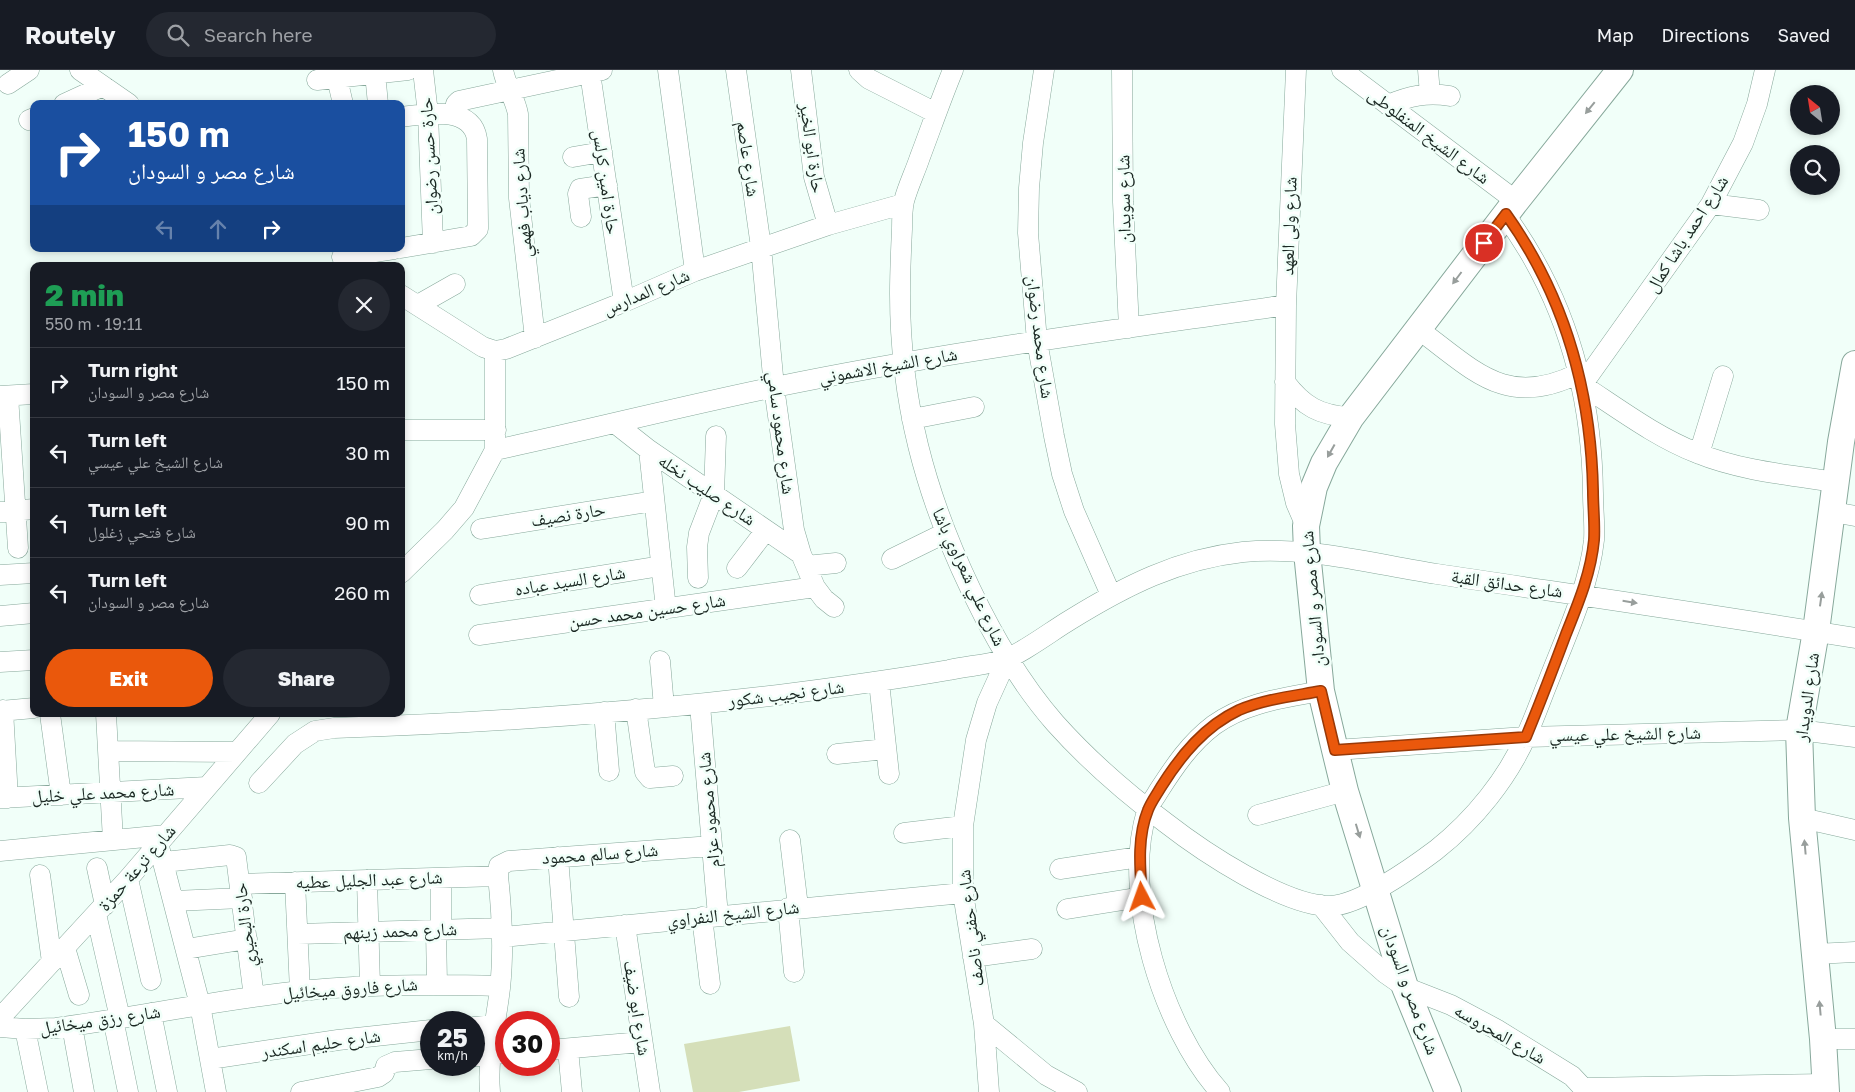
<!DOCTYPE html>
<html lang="en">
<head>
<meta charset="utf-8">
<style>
	body { margin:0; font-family:"Golos Text","Noto Naskh Arabic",sans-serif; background:#242831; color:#f1f3f6; height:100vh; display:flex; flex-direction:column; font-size:19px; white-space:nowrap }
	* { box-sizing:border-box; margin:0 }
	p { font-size:16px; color:#9ea1a6 }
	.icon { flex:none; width:28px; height:28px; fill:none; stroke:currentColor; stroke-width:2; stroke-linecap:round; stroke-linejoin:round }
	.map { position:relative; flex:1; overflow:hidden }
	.details { position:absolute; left:30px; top:192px; width:375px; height:455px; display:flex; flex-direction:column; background:#171b24; border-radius:10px; box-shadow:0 2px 8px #0003 }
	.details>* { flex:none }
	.hud { position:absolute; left:30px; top:30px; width:375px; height:152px; border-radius:10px; box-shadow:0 2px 8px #0003; background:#1a4fa0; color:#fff; overflow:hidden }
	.needle { width:32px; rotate:330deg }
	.tools { position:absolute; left:1790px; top:15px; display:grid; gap:10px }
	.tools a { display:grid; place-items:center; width:50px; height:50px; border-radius:50%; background:#171b24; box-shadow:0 2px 8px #0003; font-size:25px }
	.speed { position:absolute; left:420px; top:941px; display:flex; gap:10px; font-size:25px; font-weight:700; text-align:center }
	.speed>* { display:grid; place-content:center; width:65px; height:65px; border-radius:50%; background:#171b24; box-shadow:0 2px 8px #0003; line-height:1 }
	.speed small { font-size:12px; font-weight:400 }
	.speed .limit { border:8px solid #d22; background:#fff; color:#111 }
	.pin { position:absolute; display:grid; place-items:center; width:42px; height:42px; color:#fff; margin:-21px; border:2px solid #fff; border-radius:50%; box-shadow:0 1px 5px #0007 }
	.me { position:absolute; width:55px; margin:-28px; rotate:356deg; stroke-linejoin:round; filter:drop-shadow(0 0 4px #0008) }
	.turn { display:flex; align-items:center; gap:18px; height:105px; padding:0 15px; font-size:22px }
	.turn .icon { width:65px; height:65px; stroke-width:2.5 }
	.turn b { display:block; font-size:35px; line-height:42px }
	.lanes { display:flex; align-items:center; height:48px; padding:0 15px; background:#0003; justify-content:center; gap:25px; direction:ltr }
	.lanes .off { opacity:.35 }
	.round { display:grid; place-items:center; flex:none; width:52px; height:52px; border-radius:26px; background:#242831 }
	.headline { display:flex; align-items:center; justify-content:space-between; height:85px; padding:0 15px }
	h1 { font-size:30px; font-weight:800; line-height:38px; color:#1e9e55 }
	.primary-button { display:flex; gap:10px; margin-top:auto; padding:10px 15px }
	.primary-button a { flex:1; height:58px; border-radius:30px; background:#ea580c; color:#fff; font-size:20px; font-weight:800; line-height:58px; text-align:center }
	.primary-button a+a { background:#242831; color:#f1f3f6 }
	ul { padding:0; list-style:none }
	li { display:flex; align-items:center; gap:15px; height:70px; padding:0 15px; border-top:1px solid #363941 }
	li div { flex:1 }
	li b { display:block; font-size:19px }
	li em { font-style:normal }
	header { display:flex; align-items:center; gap:30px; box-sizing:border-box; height:70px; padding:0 25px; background:#171b24; border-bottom:1px solid #363941 }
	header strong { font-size:24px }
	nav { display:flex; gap:28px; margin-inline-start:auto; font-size:18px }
	.search { width:350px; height:45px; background:#242831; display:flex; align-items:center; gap:12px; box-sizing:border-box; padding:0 18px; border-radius:28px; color:#9ea1a6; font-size:19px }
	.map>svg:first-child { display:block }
</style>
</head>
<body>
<header>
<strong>Routely</strong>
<div class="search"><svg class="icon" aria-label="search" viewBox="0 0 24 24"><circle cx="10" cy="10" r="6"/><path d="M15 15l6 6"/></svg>Search here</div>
<nav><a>Map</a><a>Directions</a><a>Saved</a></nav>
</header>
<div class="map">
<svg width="1855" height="1022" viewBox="0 0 1855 1022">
	<rect width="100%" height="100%" fill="#f1fff9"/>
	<path fill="#d5dfb9" d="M 790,956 L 800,1011 L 739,1022 L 693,1022 L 684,974 Z"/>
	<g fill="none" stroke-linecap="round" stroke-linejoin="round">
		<g stroke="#87a89b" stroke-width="21">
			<path id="minor" d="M 80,0 L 129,34
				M 423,0 L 428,44 L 433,173
				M 503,0 C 506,16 515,28 518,44 L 519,128 L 535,268
				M 602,0 L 590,3 L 624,232
				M 668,0 L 695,201
				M 736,0 L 761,177 L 774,317 L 794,460 L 801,484 L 815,517 L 824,529 L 834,537
				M 801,0 L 814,107 L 828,155
				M 859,0 L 869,9 L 936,43
				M 953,0 C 941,29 931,58 920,87 C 915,102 908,116 904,131 C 902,140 902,150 902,159 C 901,180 900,202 900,224 C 900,331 925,424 971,520 C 994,568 1020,613 1055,653 C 1088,690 1126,723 1166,753 C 1202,781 1284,836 1330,836 C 1360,835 1412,798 1436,780 C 1474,750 1508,708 1527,664 C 1535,647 1541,629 1548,612 C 1565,568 1589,517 1594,470 C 1595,455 1593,439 1593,424 C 1592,323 1565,227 1505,145
				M 1044,0 L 1033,73 L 1029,118 L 1028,163 L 1037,271 L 1054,366 L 1062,404 L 1074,441 L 1111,525
				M 1122,0 L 1123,132 L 1129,258
				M 1296,0 L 1286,235 L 1285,354 L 1289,404 L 1296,433 L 1306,456
				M 1342,0 L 1516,131
				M 1428,0 L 1430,24
				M 1765,0 L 1757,34 L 1743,73 L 1711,134 L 1582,315 C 1619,339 1656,367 1697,383 C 1741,401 1790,405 1836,412
				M 375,3 L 378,34
				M 337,8 L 343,34
				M 317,10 L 408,0
				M 8,14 L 29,0
				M 64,34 L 103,16
				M 1388,35 C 1409,26 1427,22 1450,26
				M 454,45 L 456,34 L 459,31 L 590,3
				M 401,47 C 426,44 472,35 477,69 L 478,154 L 478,159 L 471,166 L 401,178
				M 29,50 L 34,48
				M 573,87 L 602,82
				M 1711,134 L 1759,140
				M 581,147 L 578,124 L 580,119 L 607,115
				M 342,187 L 394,179
				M 401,225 L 483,277 L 495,281 L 506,279 L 624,232 L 695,201 L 828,155 L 903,134
				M 418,235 L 455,214
				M 1418,259 C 1474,300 1506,340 1579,303
				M 1285,312 C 1303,336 1320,346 1351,347
				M 0,326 L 34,324
				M 8,326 L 18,478
				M 912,349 L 974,337
				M 616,354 L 649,380 L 801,484
				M 401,360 L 496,360
				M 495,380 C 589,360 682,336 775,317 C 944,282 1115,260 1286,235
				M 649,380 L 666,539
				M 1699,384 L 1723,306
				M 0,442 L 34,439
				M 1833,442 L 1855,446
				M 481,459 L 654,431
				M 892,489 L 945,463
				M 806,496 L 836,493
				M 737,498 L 766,460
				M 401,503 L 445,460 L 464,438 L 495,380 L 495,281
				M 0,505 L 34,503
				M 698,508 L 697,477 L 699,463 L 714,424 L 716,366
				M 480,525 L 661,496
				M 0,546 L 34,543
				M 479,565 L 815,517
				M 660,591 L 664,637
				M 0,592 L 34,590
				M 879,612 L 889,704
				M 700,635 L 718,846
				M 636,639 L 645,702 L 650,708 L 673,706
				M 3,640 L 8,728
				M 0,641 L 34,638
				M 604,642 L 609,701
				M 50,644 L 61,725
				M 106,644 L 113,770
				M 1335,680 L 1526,667 L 1799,660 L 1855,667
				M 108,681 L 237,682
				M 837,684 L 886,679
				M 259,713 L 295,674 L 315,661 L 334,658 C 488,653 642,642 794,623 C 846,616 898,609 949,600 C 967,596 986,595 1003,590 C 1020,585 1053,560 1070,550 C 1125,516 1178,489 1243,482 C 1309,476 1373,494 1437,504 C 1576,525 1716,545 1855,568
				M 0,728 L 207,717
				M 1258,745 L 1345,721
				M 1802,748 L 1855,760
				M 904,763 L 963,756
				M 790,770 L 798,837
				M 158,773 L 200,935 L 216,1022
				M 0,781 L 166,765
				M 558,787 L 569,927
				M 164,792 L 230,785 L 236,787 L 254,927
				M 97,798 L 105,835
				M 1060,799 L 1139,787
				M 40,805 L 52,892
				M 441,808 L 441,860
				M 128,809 L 151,910
				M 367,810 L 370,916
				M 295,812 L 300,921
				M 240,814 L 498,806
				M 174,831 L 242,828
				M 1321,835 L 1350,872 L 1385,903 L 1405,917 L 1451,935 L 1496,959 L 1572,1006 L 1587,1022
				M 788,838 L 794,902
				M 1067,839 L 1142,827
				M 96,844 L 120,948
				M 702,847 L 710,914
				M 625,855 L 650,1022
				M 436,860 L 437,914
				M 298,864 L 502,858
				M 502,867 L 963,823
				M 65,878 L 79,925
				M 186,879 L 247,869
				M 1815,884 L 1855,882
				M 973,887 L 1032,879
				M 151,943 L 167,1022
				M 0,948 L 128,809 L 270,644
				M 113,949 L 128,1022
				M 984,954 L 1046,1005 L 1077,1022
				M 72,956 L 84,1022
				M 0,957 L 25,959 L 56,958 C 137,947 218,930 300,921 C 366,914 433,914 500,916
				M 474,957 L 495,955
				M 25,959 L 38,1022
				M 1823,969 L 1855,969
				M 568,979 L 572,1022
				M 549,980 L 642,972
				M 474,986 L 506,983
				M 210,989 L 338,970 L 431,960
				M 1584,1018 L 1825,1014
				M 301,1022 L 378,1007 L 384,1003 L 386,996 L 395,992 L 431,989
				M 490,1022 C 487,987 496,953 500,918 C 504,881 502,843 498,806 L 499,796 L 509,791 L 712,776
				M 989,1022 L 984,954 L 963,823 L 963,756 L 976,670 L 987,633 L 1007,589
				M 1220,1022 C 1163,958 1121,825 1147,741 C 1149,734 1155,728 1158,722 C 1174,697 1190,673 1214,655 C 1246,632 1284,628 1321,621"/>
		</g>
		<g stroke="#87a89b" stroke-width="28">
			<path id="major" d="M 1448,1022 L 1405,917 L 1345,721 L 1335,680 L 1321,621 L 1307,482 L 1306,456 L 1314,417 L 1324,393 L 1351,347 L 1516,131 L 1620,0
				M 1826,1022 L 1823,969 L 1802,748 L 1799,660 L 1816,561 L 1841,372 L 1855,294"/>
		</g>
		<use href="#minor" stroke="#fff" stroke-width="20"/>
		<use href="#major" stroke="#fff" stroke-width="26"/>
	</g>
	<defs><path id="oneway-solid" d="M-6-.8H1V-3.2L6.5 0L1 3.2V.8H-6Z" transform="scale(1.25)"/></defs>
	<g fill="#989e9c">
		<use href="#oneway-solid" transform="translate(1590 38) rotate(129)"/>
		<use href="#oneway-solid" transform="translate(1457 208) rotate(127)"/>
		<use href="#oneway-solid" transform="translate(1331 381) rotate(119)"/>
		<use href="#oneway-solid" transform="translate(1821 529) rotate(-82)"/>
		<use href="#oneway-solid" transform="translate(1630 532) rotate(9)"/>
		<use href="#oneway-solid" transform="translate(1358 761) rotate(73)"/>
		<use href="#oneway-solid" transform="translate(1805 777) rotate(-95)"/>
		<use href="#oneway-solid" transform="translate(1820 938) rotate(-95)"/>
	</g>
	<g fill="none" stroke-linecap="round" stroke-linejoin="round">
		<g stroke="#983908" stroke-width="12">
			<path id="route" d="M 1142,827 C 1140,798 1137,767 1148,740 C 1151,732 1157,724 1161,717 C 1181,685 1205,656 1239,640 C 1265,629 1294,626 1321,621 L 1335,680 L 1526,667 C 1540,633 1553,599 1566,564 C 1578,534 1591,503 1594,470 C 1595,454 1593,437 1593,421 C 1591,320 1565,227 1506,144 L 1484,173"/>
		</g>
		<use href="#route" stroke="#ea580c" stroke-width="9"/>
	</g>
	<g text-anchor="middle" stroke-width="5" stroke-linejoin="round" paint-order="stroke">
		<g font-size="18" fill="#1a2722" stroke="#f1fff9">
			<text transform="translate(1429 66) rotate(37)" y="6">شارع الشيخ المنفلوطى</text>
			<text transform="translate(812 78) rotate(82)" y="6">حارة ابو الخير</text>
			<text transform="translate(429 86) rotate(-93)" y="6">حارة حسن رضوان</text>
			<text transform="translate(748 89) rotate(82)" y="6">شارع عاصم</text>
			<text transform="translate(606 112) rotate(82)" y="6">حارة امين كرلس</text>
			<text transform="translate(1124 129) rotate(-91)" y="6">شارع سويدان</text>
			<text transform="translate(522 133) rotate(-94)" y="6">شارع دياب فهمي</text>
			<text transform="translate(1289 156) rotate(-88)" y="6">شارع ولى العهد</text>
			<text transform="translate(1687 164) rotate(-57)" y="6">شارع احمد باشا كمال</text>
			<text transform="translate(646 222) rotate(-23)" y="6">شارع المدارس</text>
			<text transform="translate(1040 267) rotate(83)" y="6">شارع محمد رضوان</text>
			<text transform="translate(888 296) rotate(-10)" y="6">شارع الشيخ الاشموني</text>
			<text transform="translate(781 363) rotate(83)" y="6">شارع محمود سامي</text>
			<text transform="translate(707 420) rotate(34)" y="6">شارع صليب نخله</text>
			<text transform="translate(568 445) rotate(-9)" y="6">حارة نصيف</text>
			<text transform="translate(969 507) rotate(65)" y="6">شارع علي شعراوي باشا</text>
			<text transform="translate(570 511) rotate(-9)" y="6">شارع السيد عباده</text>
			<text transform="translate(1507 514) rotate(8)" y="6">شارع حدائق القبة</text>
			<text transform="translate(1313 529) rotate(-95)" y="6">شارع مصر و السودان</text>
			<text transform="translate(647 541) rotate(-8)" y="6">شارع حسين محمد حسن</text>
			<text transform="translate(786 624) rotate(-7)" y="6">شارع نجيب شكور</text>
			<text transform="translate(1807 627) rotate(-82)" y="6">شارع الدويدار</text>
			<text transform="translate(1625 664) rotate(-1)" y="6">شارع الشيخ علي عيسي</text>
			<text transform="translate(103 723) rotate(-3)" y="6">شارع محمد علي خليل</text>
			<text transform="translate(709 740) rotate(-95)" y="6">شارع محمود عزام</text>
			<text transform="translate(600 784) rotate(-4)" y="6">شارع سالم محمود</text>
			<text transform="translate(137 798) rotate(-49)" y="6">شارع ترعة حمزة</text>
			<text transform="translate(369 810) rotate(-2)" y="6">شارع عبد الجليل عطيه</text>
			<text transform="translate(733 844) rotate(-6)" y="6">شارع الشيخ النفراوي</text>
			<text transform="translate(245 855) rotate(-97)" y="6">حارة البحيري</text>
			<text transform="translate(971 858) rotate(-97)" y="6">شارع حفني ناصف</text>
			<text transform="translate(400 861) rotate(-2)" y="6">شارع محمد زينهم</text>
			<text transform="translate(350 919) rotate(-4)" y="6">شارع فاروق ميخائيل</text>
			<text transform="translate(1410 920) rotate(70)" y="6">شارع مصر و السودان</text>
			<text transform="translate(637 938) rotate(81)" y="6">شارع ابو ضيف</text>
			<text transform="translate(100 950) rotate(-8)" y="6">شارع رزق ميخائيل</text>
			<text transform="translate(1500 964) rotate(30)" y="6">شارع المحروسه</text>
			<text transform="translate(321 974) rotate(-8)" y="6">شارع حليم اسكندر</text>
		</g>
	</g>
</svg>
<div class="tools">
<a><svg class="needle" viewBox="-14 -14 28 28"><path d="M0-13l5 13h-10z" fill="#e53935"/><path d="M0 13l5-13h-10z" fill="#9ea1a6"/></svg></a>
<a><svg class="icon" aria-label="search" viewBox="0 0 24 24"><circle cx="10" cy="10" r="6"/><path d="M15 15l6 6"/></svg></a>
</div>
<div class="speed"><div>25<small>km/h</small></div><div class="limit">30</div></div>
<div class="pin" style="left:1484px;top:173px;background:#d93025"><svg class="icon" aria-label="arrive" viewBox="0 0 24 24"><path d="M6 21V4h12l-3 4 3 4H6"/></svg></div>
<svg class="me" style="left:1142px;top:827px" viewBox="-20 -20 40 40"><path d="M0-17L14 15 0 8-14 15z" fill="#ea580c" stroke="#fff" stroke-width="4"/></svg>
<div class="hud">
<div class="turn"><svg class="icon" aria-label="right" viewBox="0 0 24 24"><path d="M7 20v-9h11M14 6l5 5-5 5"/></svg><div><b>150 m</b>شارع مصر و السودان</div></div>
<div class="lanes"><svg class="icon off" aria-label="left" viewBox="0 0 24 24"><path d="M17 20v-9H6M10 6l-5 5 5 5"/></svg><svg class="icon off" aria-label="ahead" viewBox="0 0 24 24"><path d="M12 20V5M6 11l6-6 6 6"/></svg><svg class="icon" aria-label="right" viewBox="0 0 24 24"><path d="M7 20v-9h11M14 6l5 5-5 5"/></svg></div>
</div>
<section class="details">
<div class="headline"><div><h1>2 min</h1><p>550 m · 19:11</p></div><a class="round"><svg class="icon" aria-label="close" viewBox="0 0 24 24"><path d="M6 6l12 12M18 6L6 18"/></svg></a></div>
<ul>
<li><svg class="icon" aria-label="right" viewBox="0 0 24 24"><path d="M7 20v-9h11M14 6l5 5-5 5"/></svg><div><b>Turn right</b><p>شارع مصر و السودان</p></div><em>150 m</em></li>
<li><svg class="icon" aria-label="left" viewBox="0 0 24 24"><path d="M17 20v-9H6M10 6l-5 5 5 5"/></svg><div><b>Turn left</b><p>شارع الشيخ علي عيسي</p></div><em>30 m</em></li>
<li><svg class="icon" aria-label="left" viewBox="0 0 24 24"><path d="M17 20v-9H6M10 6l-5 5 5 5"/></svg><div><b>Turn left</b><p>شارع فتحي زغلول</p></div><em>90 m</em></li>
<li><svg class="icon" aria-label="left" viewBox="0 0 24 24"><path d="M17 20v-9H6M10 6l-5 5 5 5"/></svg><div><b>Turn left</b><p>شارع مصر و السودان</p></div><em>260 m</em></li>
</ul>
<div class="primary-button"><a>Exit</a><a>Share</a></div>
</section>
</div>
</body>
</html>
